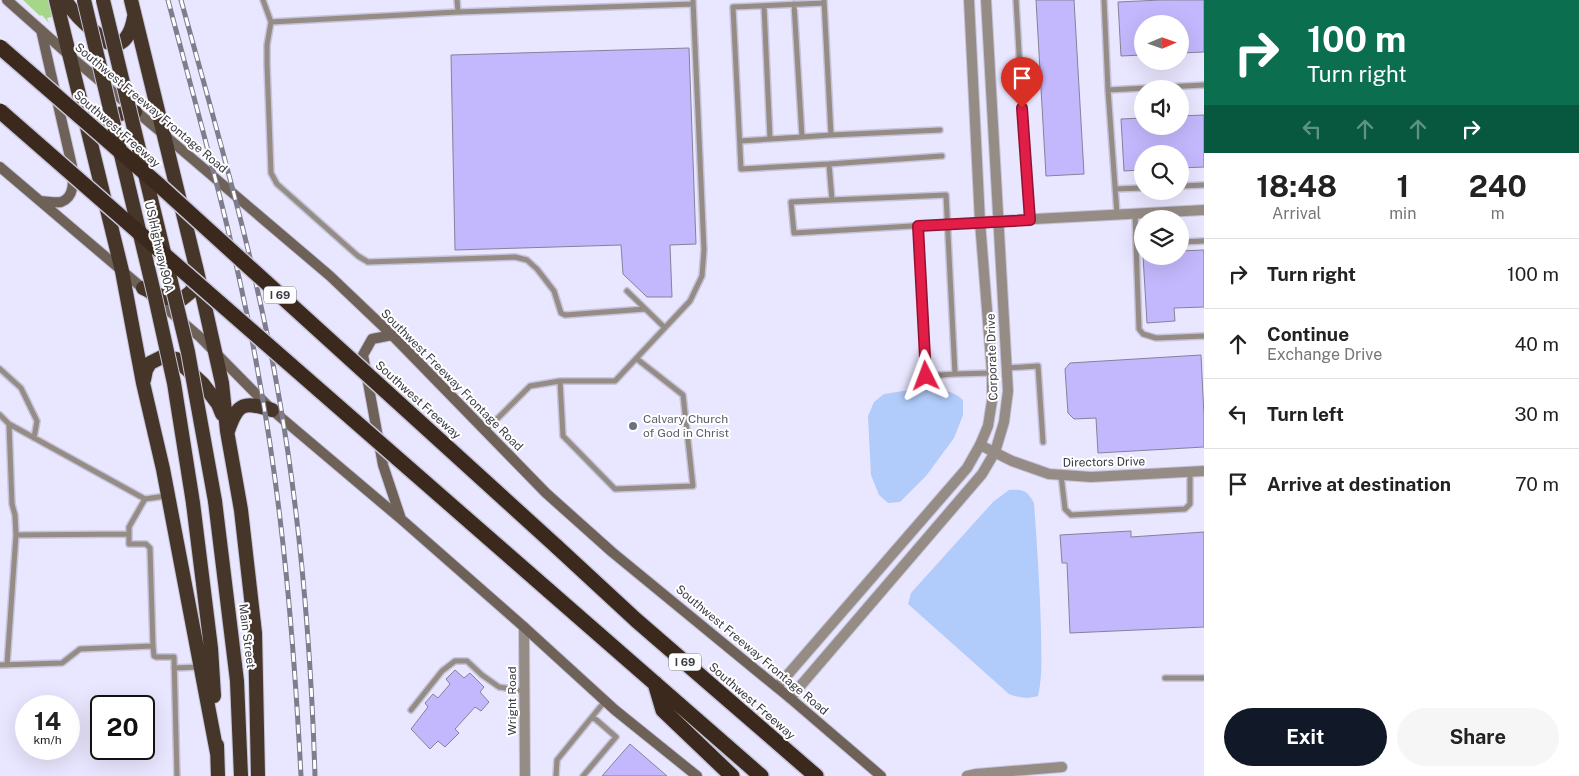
<!DOCTYPE html>
<html lang="en">
<head>
<meta charset="utf-8">
<style>
	body { margin:0; font-family:"Public Sans",sans-serif; background:#f6f6f6; color:#222; height:100vh; display:flex; flex-direction:column; font-size:19px; white-space:nowrap }
	* { box-sizing:border-box; margin:0 }
	p { font-size:16px; color:#767676 }
	.icon { flex:none; width:28px; height:28px; fill:none; stroke:currentColor; stroke-width:2; stroke-linecap:round; stroke-linejoin:round }
	.map { position:relative; flex:1; overflow:hidden }
	.panel { display:flex; flex-direction:column; background:#fff; width:375px }
	.panel>* { flex:none }
	.banner { background:#0b6e4f; color:#fff; overflow:hidden }
	.needle { width:32px; rotate:88deg }
	.controls { position:absolute; left:1134px; top:15px; display:grid; gap:10px }
	.controls a { display:grid; place-items:center; width:55px; height:55px; border-radius:50%; background:#fff; box-shadow:0 5px 20px #0002; font-size:25px }
	.speed { position:absolute; left:15px; top:695px; display:flex; gap:10px; font-size:25px; font-weight:700; text-align:center }
	.speed>* { display:grid; place-content:center; width:65px; height:65px; border-radius:50%; background:#fff; box-shadow:0 5px 20px #0002; line-height:1 }
	.speed small { font-size:12px; font-weight:400 }
	.speed .limit { border:2px solid #111; border-radius:8px; background:#fff; color:#111 }
	.pin { position:absolute; display:grid; place-items:center; width:42px; height:42px; color:#fff; margin:-51px -21px; border-radius:50% 50% 50% 0; rotate:-45deg; box-shadow:0 0 5px #0007 }
	.pin .icon { rotate:45deg }
	.me { position:absolute; width:55px; margin:-28px; rotate:357deg; stroke-linejoin:round; filter:drop-shadow(0 0 4px #0008) }
	.turn { display:flex; align-items:center; gap:18px; height:105px; padding:0 20px; font-size:22px }
	.turn .icon { width:65px; height:65px; stroke-width:2.5 }
	.turn b { display:block; font-size:35px; line-height:42px }
	.lanes { display:flex; align-items:center; height:48px; padding:0 20px; background:#0003; justify-content:center; gap:25px; direction:ltr }
	.lanes .off { opacity:.35 }
	.eta { display:flex; justify-content:space-evenly; align-items:center; height:85px; text-align:center }
	.eta b { font-size:30px; font-weight:700; line-height:35px }
	.action { display:flex; gap:10px; margin-top:auto; padding:10px 20px }
	.action a { flex:1; height:58px; border-radius:30px; background:#111827; color:#fff; font-size:20px; font-weight:700; line-height:58px; text-align:center }
	.action a+a { background:#f6f6f6; color:#222 }
	ul { padding:0; list-style:none }
	li { display:flex; align-items:center; gap:15px; height:70px; padding:0 20px; border-top:1px solid #e0e0e0 }
	li div { flex:1 }
	li b { display:block; font-size:19px }
	li em { font-style:normal }
	main { display:flex; flex:1; min-height:0 }
	.map>svg:first-child { display:block }
</style>
</head>
<body>
<main>
<div class="map">
<svg width="1204" height="776" viewBox="0 0 1204 776">
	<rect width="100%" height="100%" fill="#e9e6ff"/>
	<path fill="#a6d688" d="M 23,0 L 48,0 L 52,17 L 47,18 L 49,23 L 42,15 L 40,16 Z"/>
	<path fill="#b1cbfa" d="M 916,389 C 934,390 949,387 963,400 L 963,415 L 954,438 L 926,476 L 900,502 L 888,503 L 879,495 L 871,475 L 868,416 L 874,402 L 884,394 Z
		M 1009,490 C 1023,489 1027,490 1034,503 C 1037,546 1040,588 1041,630 C 1041,652 1043,675 1038,696 C 1027,699 1019,698 1009,694 L 908,604 L 911,593 L 993,502 Z"/>
	<path fill="#c3b8fd" stroke="#858298" d="M 1036,0 L 1074,0 L 1084,174 L 1046,176 Z
		M 1161,0 L 1204,0 L 1204,52 L 1180,53 L 1180,24 L 1142,24 L 1142,55 L 1121,56 L 1118,2 Z
		M 689,48 L 696,244 L 670,245 L 672,297 L 647,297 L 623,274 L 621,245 L 455,250 L 451,55 Z
		M 1204,115 L 1204,167 L 1180,168 L 1180,154 L 1142,154 L 1142,170 L 1124,171 L 1121,119 L 1142,118 L 1142,126 L 1180,126 L 1180,116 Z
		M 1204,250 L 1204,307 L 1174,308 L 1175,321 L 1147,323 L 1143,256 L 1180,256 L 1180,251 Z
		M 1201,355 L 1204,416 L 1204,447 L 1098,453 L 1096,418 L 1074,419 L 1068,413 L 1065,369 L 1070,363 Z
		M 1131,531 L 1131,537 L 1204,532 L 1204,627 L 1070,633 L 1067,563 L 1062,563 L 1060,535 Z
		M 455,670 L 464,678 L 470,673 L 484,687 L 480,692 L 489,702 L 481,711 L 475,707 L 455,729 L 459,733 L 445,747 L 438,741 L 430,749 L 411,729 L 428,707 L 425,703 L 433,694 L 438,698 L 450,684 L 446,679 Z
		M 630,744 L 667,776 L 602,776 Z"/>
	<g fill="none" stroke-linecap="round" stroke-linejoin="round">
		<g stroke="#c6c4da" stroke-width="8">
			<path id="service" d="M 263,0 L 271,22 L 458,12
				M 457,0 L 458,12 L 693,4
				M 824,0 L 831,135 L 940,130
				M 1016,0 L 1023,124 L 1030,219
				M 1104,0 L 1108,90 L 1204,85
				M 824,3 L 733,7 L 741,169 L 829,164
				M 794,4 L 802,137 L 831,135
				M 764,6 L 770,139
				M 271,22 L 267,45 L 267,64 L 271,173 L 277,184 L 358,256 L 368,262 L 515,257 L 527,260 L 537,269 L 554,291 L 561,313 L 565,315 L 645,309
				M 1108,90 L 1117,214
				M 740,141 L 802,137
				M 942,156 L 829,164 L 832,200 L 791,202 L 794,233 L 980,222
				M 1180,186 L 1204,185
				M 1115,189 L 1142,188
				M 832,200 L 946,195 L 955,374 L 926,376 L 918,226
				M 1135,214 L 1139,329 L 1143,334 L 1156,338 L 1204,336
				M 1180,242 L 1204,241
				M 627,291 L 664,327
				M 1007,368 L 1038,366 L 1043,442
				M 0,369 L 21,388 L 37,421 L 34,438
				M 955,374 L 992,373
				M 560,381 L 563,436 L 615,489 L 693,486 L 683,395 L 637,359
				M 0,415 L 9,424 L 145,499 L 166,496
				M 9,424 L 12,504 L 15,515 L 16,535
				M 485,431 L 530,386 L 560,381 L 615,381 L 690,301 L 702,276 L 704,250 L 693,0
				M 1061,475 L 1065,509 L 1071,515 L 1185,509 L 1190,504 L 1190,472
				M 145,499 L 129,527 L 129,544 L 146,544 L 150,548 L 153,646
				M 0,665 L 62,663 L 80,649 L 153,646 L 154,656 L 156,657 L 174,657 L 177,776
				M 7,665 L 16,535 L 129,534
				M 174,668 L 200,667
				M 1165,678 L 1204,678
				M 411,710 L 442,671 L 455,661 L 467,661 L 482,675 L 499,687 L 524,691
				M 556,776 L 557,760 L 605,701
				M 583,776 L 616,737 L 593,717"/>
		</g>
		<g stroke="#c6c4da" stroke-width="12">
			<path id="minor" d="M 980,222 L 1204,210
				M 980,445 L 1012,461 L 1049,474 L 1091,477 L 1204,471
				M 524,627 L 525,776
				M 967,776 L 976,774 L 1062,767"/>
		</g>
		<g stroke="#c6c4da" stroke-width="12">
			<path id="tertiary" d="M 777,687 L 967,468 L 980,445 L 988,426 L 992,401 L 992,373 L 980,222 L 969,0
				M 790,698 L 982,474 L 995,452 L 1004,422 L 1008,391 L 986,0"/>
		</g>
		<g stroke="#c6c4da" stroke-width="12">
			<path id="secondary" d="M 7,0 L 70,56 L 162,133 L 330,276 L 392,335 L 546,493 L 612,552 L 790,698 L 881,776
				M 0,167 L 200,337 L 272,410 L 401,519 L 524,627 L 615,710 L 697,776
				M 40,201 C 46,201 55,203 61,202 C 76,197 73,178 72,166 L 41,30
				M 392,335 L 372,339 L 363,355 L 383,465 L 401,519"/>
		</g>
		<g stroke="#c6c4da" stroke-width="16">
			<path id="trunk" d="M 56,0 L 122,271 L 143,383 L 163,469 L 217,753
				M 65,0 C 74,14 82,22 95,32 C 99,35 103,39 107,42 C 124,51 132,30 134,17
				M 131,0 L 197,271 L 222,383 L 227,431 L 241,510 L 255,633 L 258,776
				M 90,139 C 104,116 109,114 135,112
				M 143,288 L 166,298 L 182,299 L 192,291 L 196,274
				M 144,380 L 146,370 L 150,363 L 162,357 L 176,359 L 203,384 L 218,404 L 222,414
				M 228,431 C 238,401 245,402 272,410
				M 215,501 L 237,681 L 241,776
				M 193,503 L 211,648 L 214,696
				M 217,745 L 218,776"/>
		</g>
		<g stroke="#c6c4da" stroke-width="18">
			<path id="motorway" d="M 556,546 L 636,620 L 816,776
				M 548,590 L 761,776
				M 655,683 L 663,710 L 732,776"/>
		</g>
		<use href="#service" stroke="#968c86" stroke-width="5"/>
		<use href="#minor" stroke="#968c86" stroke-width="10"/>
		<use href="#tertiary" stroke="#968c86" stroke-width="10"/>
		<use href="#secondary" stroke="#6e6157" stroke-width="10"/>
		<use href="#trunk" stroke="#46362a" stroke-width="14"/>
		<use href="#motorway" stroke="#3a291c" stroke-width="15"/>
		<g stroke="#7f7d8d" stroke-width="5">
			<path id="rail" d="M 168,0 C 201,125 237,250 259,378 C 283,509 294,643 301,776
				M 181,0 C 217,131 256,263 279,397 C 301,522 311,649 315,776"/>
		</g>
		<use href="#rail" stroke="#fff" stroke-width="3" stroke-dasharray="9" stroke-linecap="butt"/>
		<g stroke="#c6c4da" stroke-width="16" stroke-linecap="butt">
			<path id="trunk-bridge" d="M 84,0 L 155,297 L 174,383 L 193,503
				M 103,0 L 188,352 L 215,501"/>
		</g>
		<g stroke="#c6c4da" stroke-width="18" stroke-linecap="butt">
			<path id="motorway-bridge" d="M 0,47 L 160,186 L 556,546
				M 0,111 L 548,590"/>
		</g>
		<use href="#trunk-bridge" stroke="#46362a" stroke-width="14"/>
		<use href="#motorway-bridge" stroke="#3a291c" stroke-width="15"/>
	</g>
	<g fill="none" stroke-linecap="round" stroke-linejoin="round">
		<g stroke="#92132f" stroke-width="12">
			<path id="route" d="M 926,376 L 918,226 L 1030,220 L 1022,108"/>
		</g>
		<use href="#route" stroke="#e11d48" stroke-width="9"/>
	</g>
	<circle fill="#6b7280" stroke="#fff" stroke-width="2" cx="633" cy="426" r="5"/>
	<g text-anchor="middle" stroke-width="4" stroke-linejoin="round" paint-order="stroke">
		<g fill="#fff" stroke="#76767d" stroke-width="1">
			<rect x="264" y="286.5" width="32" height="17" rx="4"/>
			<rect x="669" y="653.5" width="32" height="17" rx="4"/>
		</g>
		<g font-size="11" font-weight="bold" fill="#3c3b45">
			<text x="280" y="299">I 69</text>
			<text x="685" y="666">I 69</text>
		</g>
		<g font-size="12" fill="#3c3b45" stroke="#fff">
			<text transform="translate(151 108) rotate(40)" y="4">Southwest Freeway Frontage Road</text>
			<text transform="translate(117 129) rotate(41)" y="4">Southwest Freeway</text>
			<text transform="translate(159 247) rotate(77)" y="4">US Highway 90A</text>
			<text transform="translate(992 357) rotate(-92)" y="4">Corporate Drive</text>
			<text transform="translate(452 380) rotate(45)" y="4">Southwest Freeway Frontage Road</text>
			<text transform="translate(418 400) rotate(42)" y="4">Southwest Freeway</text>
			<text transform="translate(1104 462) rotate(-1)" y="4">Directors Drive</text>
			<text transform="translate(247 636) rotate(83)" y="4">Main Street</text>
			<text transform="translate(752 650) rotate(40)" y="4">Southwest Freeway Frontage Road</text>
			<text transform="translate(512 701) rotate(-90)" y="4">Wright Road</text>
			<text transform="translate(752 701) rotate(41)" y="4">Southwest Freeway</text>
		</g>
		<g font-size="12" fill="#5b616d" stroke="#fff" text-anchor="start">
			<text x="643" y="423">Calvary Church<tspan x="643" dy="14">of God in Christ</tspan></text>
		</g>
	</g>
</svg>
<div class="controls">
<a><svg class="needle" viewBox="-14 -14 28 28"><path d="M0-13l5 13h-10z" fill="#e53935"/><path d="M0 13l5-13h-10z" fill="#767676"/></svg></a>
<a><svg class="icon" aria-label="sound" viewBox="0 0 24 24"><path d="M4 9h4l5-4v14l-5-4H4zM17 9q2 3 0 6"/></svg></a>
<a><svg class="icon" aria-label="search" viewBox="0 0 24 24"><circle cx="10" cy="10" r="6"/><path d="M15 15l6 6"/></svg></a>
<a><svg class="icon" aria-label="layers" viewBox="0 0 24 24"><path d="M12 4l9 5-9 5-9-5zM3 14l9 5 9-5"/></svg></a>
</div>
<div class="speed"><div>14<small>km/h</small></div><div class="limit">20</div></div>
<div class="pin" style="left:1022px;top:108px;background:#d93025"><svg class="icon" aria-label="arrive" viewBox="0 0 24 24"><path d="M6 21V4h12l-3 4 3 4H6"/></svg></div>
<svg class="me" style="left:926px;top:376px" viewBox="-20 -20 40 40"><path d="M0-17L14 15 0 8-14 15z" fill="#e11d48" stroke="#fff" stroke-width="4"/></svg>
</div>
<section class="panel">
<div class="banner">
<div class="turn"><svg class="icon" aria-label="right" viewBox="0 0 24 24"><path d="M7 20v-9h11M14 6l5 5-5 5"/></svg><div><b>100 m</b>Turn right</div></div>
<div class="lanes"><svg class="icon off" aria-label="left" viewBox="0 0 24 24"><path d="M17 20v-9H6M10 6l-5 5 5 5"/></svg><svg class="icon off" aria-label="ahead" viewBox="0 0 24 24"><path d="M12 20V5M6 11l6-6 6 6"/></svg><svg class="icon off" aria-label="ahead" viewBox="0 0 24 24"><path d="M12 20V5M6 11l6-6 6 6"/></svg><svg class="icon" aria-label="right" viewBox="0 0 24 24"><path d="M7 20v-9h11M14 6l5 5-5 5"/></svg></div>
</div>
<div class="eta">
<div><b>18:48</b><p>Arrival</p></div>
<div><b>1</b><p>min</p></div>
<div><b>240</b><p>m</p></div>
</div>
<ul>
<li><svg class="icon" aria-label="right" viewBox="0 0 24 24"><path d="M7 20v-9h11M14 6l5 5-5 5"/></svg><div><b>Turn right</b></div><em>100 m</em></li>
<li><svg class="icon" aria-label="ahead" viewBox="0 0 24 24"><path d="M12 20V5M6 11l6-6 6 6"/></svg><div><b>Continue</b><p>Exchange Drive</p></div><em>40 m</em></li>
<li><svg class="icon" aria-label="left" viewBox="0 0 24 24"><path d="M17 20v-9H6M10 6l-5 5 5 5"/></svg><div><b>Turn left</b></div><em>30 m</em></li>
<li><svg class="icon" aria-label="arrive" viewBox="0 0 24 24"><path d="M6 21V4h12l-3 4 3 4H6"/></svg><div><b>Arrive at destination</b></div><em>70 m</em></li>
</ul>
<div class="action"><a>Exit</a><a>Share</a></div>
</section>
</main>
</body>
</html>
